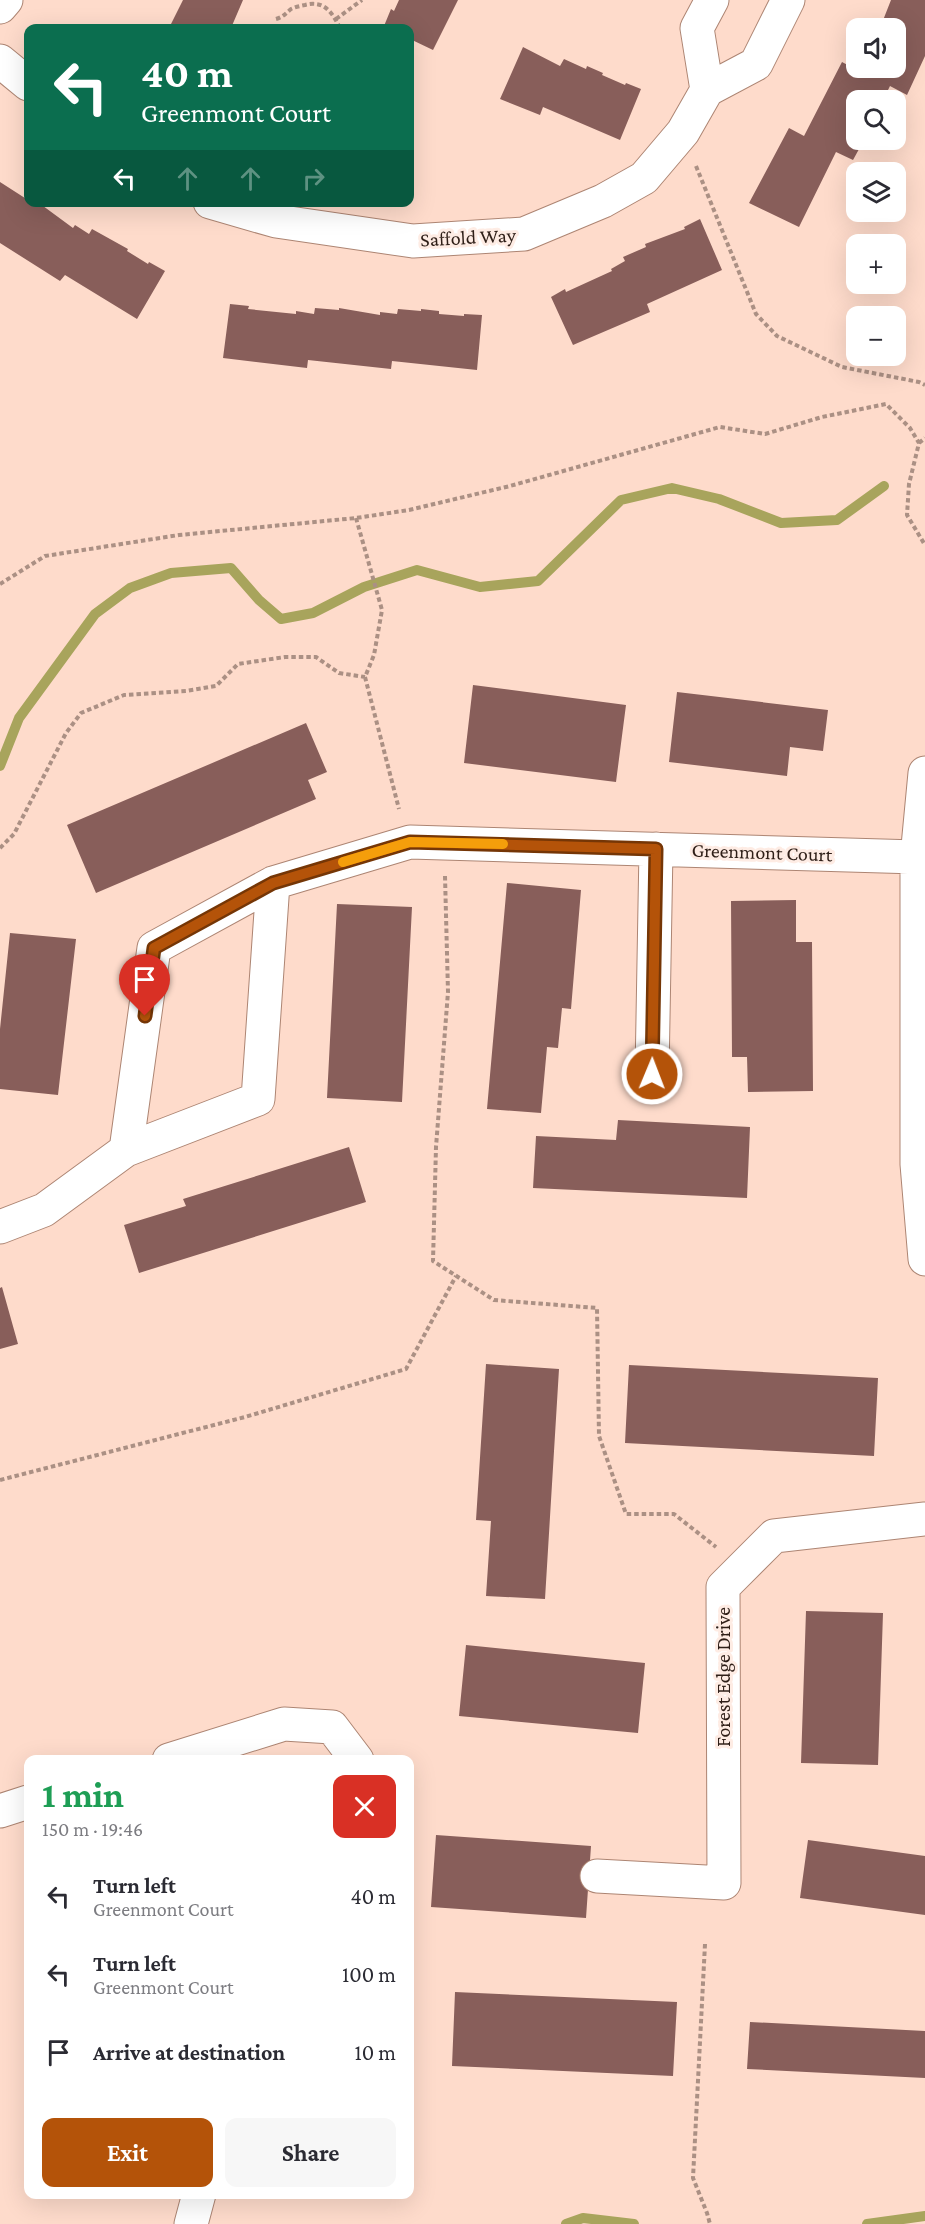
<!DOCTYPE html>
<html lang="en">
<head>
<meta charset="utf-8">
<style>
	body { margin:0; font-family:"Crimson Pro",serif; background:#f7f7f7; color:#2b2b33; height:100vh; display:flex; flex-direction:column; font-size:22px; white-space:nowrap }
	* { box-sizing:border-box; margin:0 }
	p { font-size:20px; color:#7c7c81 }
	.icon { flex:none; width:33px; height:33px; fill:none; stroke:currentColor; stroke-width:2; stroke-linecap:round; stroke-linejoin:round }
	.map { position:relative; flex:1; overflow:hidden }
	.side { position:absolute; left:24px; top:1755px; width:390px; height:444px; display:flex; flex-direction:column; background:#fff; border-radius:12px; box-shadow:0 6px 24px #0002 }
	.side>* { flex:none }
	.hud { position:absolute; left:24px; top:24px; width:390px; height:183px; border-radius:12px; box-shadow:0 6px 24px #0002; background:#0b6e4f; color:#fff; overflow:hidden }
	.buttons { position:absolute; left:846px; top:18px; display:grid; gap:12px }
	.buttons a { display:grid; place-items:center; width:60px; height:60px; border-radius:12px; background:#fff; box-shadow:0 6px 24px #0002; font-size:30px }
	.pin { position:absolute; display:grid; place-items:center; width:51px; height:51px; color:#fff; margin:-62px -26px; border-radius:50% 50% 50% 0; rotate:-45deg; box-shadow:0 0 6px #0007 }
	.pin .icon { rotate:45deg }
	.me { position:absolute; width:66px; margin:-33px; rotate:1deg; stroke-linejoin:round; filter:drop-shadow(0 0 4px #0008) }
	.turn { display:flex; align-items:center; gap:21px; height:126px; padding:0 18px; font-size:27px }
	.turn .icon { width:78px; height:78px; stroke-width:2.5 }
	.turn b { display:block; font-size:42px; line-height:51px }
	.lanes { display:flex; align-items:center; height:57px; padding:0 18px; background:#0003; justify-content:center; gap:30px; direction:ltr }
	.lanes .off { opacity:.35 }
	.round { display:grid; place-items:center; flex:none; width:63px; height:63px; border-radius:12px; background:#f7f7f7 }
	.summary { display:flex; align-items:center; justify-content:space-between; height:102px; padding:0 18px }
	h1 { font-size:36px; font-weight:700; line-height:45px; color:#1e9e55 }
	.button { display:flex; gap:12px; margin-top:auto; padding:12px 18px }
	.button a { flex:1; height:69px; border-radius:12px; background:#b45309; color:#fff; font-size:24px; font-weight:700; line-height:69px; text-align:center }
	.button a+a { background:#f7f7f7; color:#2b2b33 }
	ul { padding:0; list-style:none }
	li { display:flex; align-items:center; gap:18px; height:78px; padding:0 18px }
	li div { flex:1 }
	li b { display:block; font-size:22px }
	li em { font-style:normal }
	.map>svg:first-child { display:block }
</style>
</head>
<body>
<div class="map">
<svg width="925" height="2224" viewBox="0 0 925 2224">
	<rect width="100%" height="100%" fill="#fedbcb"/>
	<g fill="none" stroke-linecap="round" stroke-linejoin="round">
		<path stroke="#a8a45c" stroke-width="10" d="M 0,766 L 19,718 L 95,614 L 130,588 L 171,573 L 231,568 L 259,600 L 281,619 L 313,613 L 364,587 L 417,570 L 480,587 L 538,581 L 621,500 L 672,488 L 719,499 L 781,523 L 837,520 L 884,486
			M 566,2224 L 583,2218 L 634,2224
			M 867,2224 L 925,2216"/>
	</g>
	<path fill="#885e5a" d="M 183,0 L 243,0 L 231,28 L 169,28 Z
		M 399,0 L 458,0 L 433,50 L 410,39 L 410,28 L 389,28 L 384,26 L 391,9 L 394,11 Z
		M 891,0 L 925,0 L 925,56 L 907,95 L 890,86 L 883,100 L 856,100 L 856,140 L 864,140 L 853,160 L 836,152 L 799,227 L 749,203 L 789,128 L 804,136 L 842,62 L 859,71 L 861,68 L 896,68 L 896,28 L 880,28 Z
		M 523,47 L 560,66 L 564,59 L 586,69 L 587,66 L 603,73 L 602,75 L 625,85 L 626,83 L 641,89 L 620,140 L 543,107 L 540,115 L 500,99 Z
		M 0,182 L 28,200 L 28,202 L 37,205 L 39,203 L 73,228 L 75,225 L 89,234 L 92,229 L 128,249 L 127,251 L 148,264 L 149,262 L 165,271 L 137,319 L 65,275 L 60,281 L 0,243 Z
		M 700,219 L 722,270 L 647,304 L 650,312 L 573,345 L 551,297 L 565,289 L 566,292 L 612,271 L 611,269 L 625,261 L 623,257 L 646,247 L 645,244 L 685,229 L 684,227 Z
		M 230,304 L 249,306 L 248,309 L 296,314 L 296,311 L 314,314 L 315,308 L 339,310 L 339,308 L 380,315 L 380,312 L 397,314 L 398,309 L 421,311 L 421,309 L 439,311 L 439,314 L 464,316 L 464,314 L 482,315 L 477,370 L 392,361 L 391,369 L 308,360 L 307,368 L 223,358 Z
		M 473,685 L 626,705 L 616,782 L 464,763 Z
		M 677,692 L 828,710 L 823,751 L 790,747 L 787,776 L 669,762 Z
		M 306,723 L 327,772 L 308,780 L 316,799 L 96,893 L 67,825 Z
		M 507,883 L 581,890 L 571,1009 L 562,1008 L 558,1048 L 547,1047 L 541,1113 L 487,1109 Z
		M 796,900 L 796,942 L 812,942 L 813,1091 L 748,1092 L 747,1057 L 732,1057 L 731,901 Z
		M 337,904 L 412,907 L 402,1102 L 327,1098 Z
		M 10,933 L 76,939 L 58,1095 L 0,1089 L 0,1029 Z
		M 618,1120 L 750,1127 L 747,1198 L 533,1188 L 536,1136 L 616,1140 Z
		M 349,1147 L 366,1202 L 139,1273 L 124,1225 L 186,1206 L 183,1199 Z
		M 2,1287 L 18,1344 L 0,1349 L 0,1288 Z
		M 486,1364 L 559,1369 L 545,1599 L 486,1596 L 491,1521 L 476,1520 Z
		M 629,1365 L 878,1378 L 874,1456 L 625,1443 Z
		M 806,1611 L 883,1613 L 878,1765 L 801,1763 Z
		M 466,1645 L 645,1663 L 638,1733 L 459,1716 Z
		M 436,1835 L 591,1846 L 586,1918 L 431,1907 Z
		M 808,1840 L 925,1856 L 925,1915 L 800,1898 Z
		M 455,1992 L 677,2002 L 673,2076 L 452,2066 Z
		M 750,2022 L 925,2031 L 925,2078 L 747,2069 Z"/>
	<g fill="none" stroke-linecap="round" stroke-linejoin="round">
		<g stroke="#ad8573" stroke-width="35">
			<path id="minor" d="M 0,7 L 6,0
				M 0,61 L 28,84
				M 707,90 L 697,28 L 712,0
				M 210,202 L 276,221 L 413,241 L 524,234 L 603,201 L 644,178 L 683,132 L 707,90 L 756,64 L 788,0
				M 925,773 L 917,857 L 917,1164 L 925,1259
				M 652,1074 L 656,849
				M 126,1150 L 258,1099 L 273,883
				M 0,1227 L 44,1210 L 126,1150 L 154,948 L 273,883 L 410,842 L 917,857
				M 169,1760 L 284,1724 L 332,1727 L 357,1760
				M 0,1811 L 28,1802
				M 597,1876 L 724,1883 L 723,1587 L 774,1536 L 925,1519
				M 191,2224 L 199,2194"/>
		</g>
		<path stroke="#ab9084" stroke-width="4" stroke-dasharray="4.5 3" stroke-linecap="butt" d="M 276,19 C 283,17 285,14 291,9 C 295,7 300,6 305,5 C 324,0 332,12 340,28
			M 336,19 L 362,0
			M 696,166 L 756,314 L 777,336 L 842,367 L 919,382 L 925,385
			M 919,443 L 925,438
			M 356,518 L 382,610 L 374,655 L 365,677 L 399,809
			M 0,584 L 45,556 L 179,535 L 356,518 L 409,510 L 510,486 L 720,427 L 765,434 L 822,417 L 886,404 L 910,428 L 919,443 L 909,484 L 907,515 L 925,545
			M 0,848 L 14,834 L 66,733 L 81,713 L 124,695 L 186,691 L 216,686 L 238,664 L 285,657 L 316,657 L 339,673 L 365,677
			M 445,876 L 448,992 L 436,1147 L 433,1261 L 494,1300 L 597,1308 L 599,1436 L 626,1514 L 674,1514 L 716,1547
			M 0,1480 L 245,1417 L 406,1369 L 456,1276
			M 705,1944 L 693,2178 L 707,2213 L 710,2224"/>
		<use href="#minor" stroke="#fff" stroke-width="33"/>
	</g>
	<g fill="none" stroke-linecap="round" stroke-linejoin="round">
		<g stroke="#753606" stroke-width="15">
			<path id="route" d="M 145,1016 L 154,948 L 273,883 L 410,842 L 656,849 L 652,1074"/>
		</g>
		<use href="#route" stroke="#b45309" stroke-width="10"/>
		<path stroke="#f59e0b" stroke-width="10" d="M 343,862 L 410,842 L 503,844"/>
	</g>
	<g text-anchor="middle" stroke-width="6" stroke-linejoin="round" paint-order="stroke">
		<g font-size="20" fill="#2e1e17" stroke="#feece4">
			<text transform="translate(468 237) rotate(-3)" y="7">Saffold Way</text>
			<text transform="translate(762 852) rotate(2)" y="7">Greenmont Court</text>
			<text transform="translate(723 1677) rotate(-90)" y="7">Forest Edge Drive</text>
		</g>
	</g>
</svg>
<div class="buttons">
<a><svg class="icon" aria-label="sound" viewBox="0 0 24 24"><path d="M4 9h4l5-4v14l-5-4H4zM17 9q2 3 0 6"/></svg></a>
<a><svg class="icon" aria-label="search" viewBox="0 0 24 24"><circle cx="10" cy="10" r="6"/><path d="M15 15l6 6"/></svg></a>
<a><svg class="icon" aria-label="layers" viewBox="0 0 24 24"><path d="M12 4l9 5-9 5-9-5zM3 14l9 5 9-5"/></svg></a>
<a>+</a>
<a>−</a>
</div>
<div class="pin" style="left:145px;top:1016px;background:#d93025"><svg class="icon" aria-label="arrive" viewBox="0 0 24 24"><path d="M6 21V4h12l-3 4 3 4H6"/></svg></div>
<svg class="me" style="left:652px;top:1074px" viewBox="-20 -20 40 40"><circle r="17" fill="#b45309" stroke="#fff" stroke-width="3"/><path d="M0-11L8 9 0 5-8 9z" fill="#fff"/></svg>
<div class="hud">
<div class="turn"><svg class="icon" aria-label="left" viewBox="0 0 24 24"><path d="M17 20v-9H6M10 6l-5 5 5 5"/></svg><div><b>40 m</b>Greenmont Court</div></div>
<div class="lanes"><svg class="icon" aria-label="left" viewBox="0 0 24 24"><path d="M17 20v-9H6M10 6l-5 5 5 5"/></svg><svg class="icon off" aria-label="ahead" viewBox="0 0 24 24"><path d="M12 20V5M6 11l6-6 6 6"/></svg><svg class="icon off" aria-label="ahead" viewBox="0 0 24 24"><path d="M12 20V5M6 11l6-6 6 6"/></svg><svg class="icon off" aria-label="right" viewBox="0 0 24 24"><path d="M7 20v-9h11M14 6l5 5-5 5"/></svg></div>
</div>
<section class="side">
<div class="summary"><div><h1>1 min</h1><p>150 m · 19:46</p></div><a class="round" style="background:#d93025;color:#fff"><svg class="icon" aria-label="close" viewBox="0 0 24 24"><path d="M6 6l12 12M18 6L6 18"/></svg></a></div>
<ul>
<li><svg class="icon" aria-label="left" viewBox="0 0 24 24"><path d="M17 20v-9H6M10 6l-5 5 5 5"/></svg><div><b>Turn left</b><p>Greenmont Court</p></div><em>40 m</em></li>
<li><svg class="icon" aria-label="left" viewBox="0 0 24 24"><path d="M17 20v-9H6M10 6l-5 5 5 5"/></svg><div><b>Turn left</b><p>Greenmont Court</p></div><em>100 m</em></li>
<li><svg class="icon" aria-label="arrive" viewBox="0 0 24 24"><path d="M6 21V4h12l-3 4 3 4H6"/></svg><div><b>Arrive at destination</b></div><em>10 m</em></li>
</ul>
<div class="button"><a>Exit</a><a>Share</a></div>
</section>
</div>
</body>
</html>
